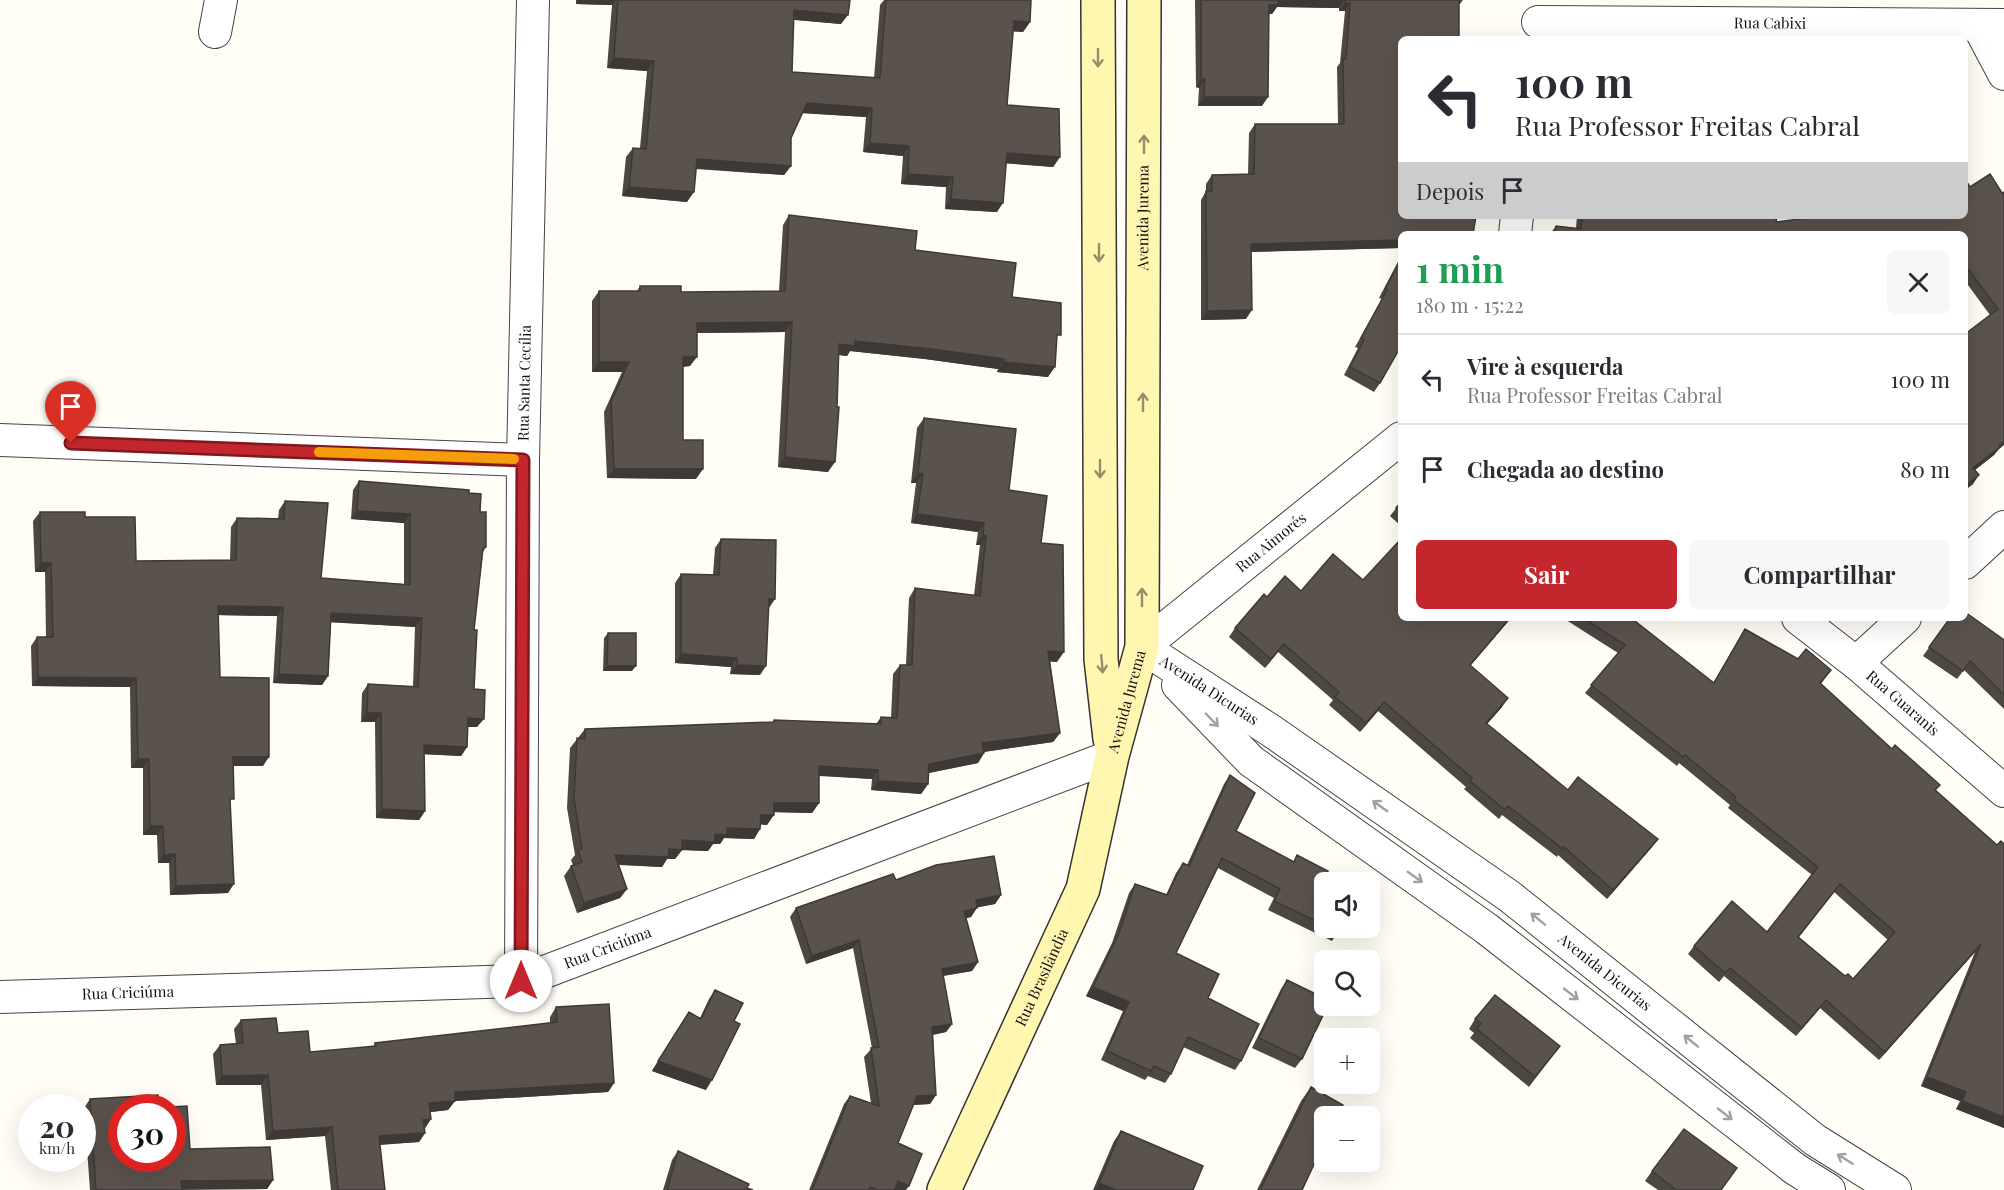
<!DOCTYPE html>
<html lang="pt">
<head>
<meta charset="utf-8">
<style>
	body { margin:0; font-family:"Playfair Display",serif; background:#f7f7f7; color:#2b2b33; height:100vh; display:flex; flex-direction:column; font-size:22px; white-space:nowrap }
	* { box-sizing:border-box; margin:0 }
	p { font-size:20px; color:#7c7c81 }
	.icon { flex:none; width:33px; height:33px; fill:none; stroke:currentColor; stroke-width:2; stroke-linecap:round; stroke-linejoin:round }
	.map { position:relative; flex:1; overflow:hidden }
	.panel { position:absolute; left:1398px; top:231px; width:570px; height:390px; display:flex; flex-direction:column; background:#fff; border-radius:9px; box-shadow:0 6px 24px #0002 }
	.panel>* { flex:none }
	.top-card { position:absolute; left:1398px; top:36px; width:570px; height:183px; border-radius:9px; box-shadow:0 6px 24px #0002; background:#fff; color:#2b2b33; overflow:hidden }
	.fabs { position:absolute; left:1314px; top:872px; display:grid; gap:12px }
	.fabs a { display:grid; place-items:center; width:66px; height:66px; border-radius:9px; background:#fff; box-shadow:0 6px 24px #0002; font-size:30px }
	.speed { position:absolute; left:18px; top:1094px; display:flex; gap:12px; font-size:30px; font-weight:700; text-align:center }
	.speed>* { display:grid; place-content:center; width:78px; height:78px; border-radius:50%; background:#fff; box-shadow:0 6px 24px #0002; line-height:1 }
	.speed small { font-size:15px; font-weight:400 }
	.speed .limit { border:9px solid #d22; background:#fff; color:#111 }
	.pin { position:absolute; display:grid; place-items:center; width:51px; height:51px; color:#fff; margin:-62px -26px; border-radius:50% 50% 50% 0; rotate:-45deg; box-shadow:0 0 6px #0007 }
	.pin .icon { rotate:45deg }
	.me { position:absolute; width:66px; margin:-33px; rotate:0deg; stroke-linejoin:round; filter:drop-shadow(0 0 4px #0008) }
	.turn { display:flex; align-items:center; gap:21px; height:126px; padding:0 18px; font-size:27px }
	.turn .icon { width:78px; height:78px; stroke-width:2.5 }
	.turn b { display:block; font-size:42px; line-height:51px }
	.then { display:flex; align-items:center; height:57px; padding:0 18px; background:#0003; gap:12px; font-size:22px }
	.round { display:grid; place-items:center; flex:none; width:63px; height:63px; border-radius:9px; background:#f7f7f7 }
	.head { display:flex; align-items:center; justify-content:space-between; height:102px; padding:0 18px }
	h1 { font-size:36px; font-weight:700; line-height:45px; color:#1e9e55 }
	.button { display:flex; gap:12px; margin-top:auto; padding:12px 18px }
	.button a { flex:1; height:69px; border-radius:9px; background:#c4262e; color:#fff; font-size:24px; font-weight:700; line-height:69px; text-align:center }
	.button a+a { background:#f7f7f7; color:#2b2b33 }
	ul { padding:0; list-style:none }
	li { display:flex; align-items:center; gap:18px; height:90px; padding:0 18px; border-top:2px solid #e1e1e2 }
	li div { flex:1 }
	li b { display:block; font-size:22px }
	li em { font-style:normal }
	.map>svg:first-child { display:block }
</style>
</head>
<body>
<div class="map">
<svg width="2004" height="1190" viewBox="0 0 2004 1190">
	<rect width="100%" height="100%" fill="#fffdf5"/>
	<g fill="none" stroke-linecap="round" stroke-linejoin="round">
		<g stroke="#444" stroke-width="34">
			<g id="minor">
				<path id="s1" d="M 1538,22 L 2004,25"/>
				<path d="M 1978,25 L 2004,74"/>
				<path d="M 215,32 L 221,0"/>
				<path d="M 1515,234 L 1517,216"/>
				<path d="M 0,440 L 523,460"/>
				<path d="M 1965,563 L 2004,527"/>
				<path id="s2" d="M 1798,618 L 1856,663 L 2004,791"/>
				<path id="s3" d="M 1142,647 L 1270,730 L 1509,896 L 1815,1140 L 1895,1190"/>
				<path id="s4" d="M 1142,647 L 1401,438"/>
				<path d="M 1856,663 L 1905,618"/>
				<path d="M 1178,685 L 1251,761 L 1487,929 L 1795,1169 L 1829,1190"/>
				<path id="s5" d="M 521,981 L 523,460 L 533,0"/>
				<path id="s6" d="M 0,997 L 521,981 L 1112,756"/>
			</g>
		</g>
		<g stroke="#333" stroke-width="36">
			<g id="secondary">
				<path d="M 1098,0 L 1101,659 L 1110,739"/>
				<path id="s7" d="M 944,1190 L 1083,889 L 1112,756 L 1142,647 L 1144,0"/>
			</g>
		</g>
		<use href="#minor" stroke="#fff" stroke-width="32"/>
		<use href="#secondary" stroke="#fff6b0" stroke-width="33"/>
	</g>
	<path fill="#4d4742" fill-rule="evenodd" d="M 576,0 L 850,0 L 841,24 L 794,20 L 792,72 L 874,78 L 880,5 L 884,0 L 1030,22 L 1023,32 L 1013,31 L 1007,105 L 1060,157 L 1053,167 L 1006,163 L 997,212 L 945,209 L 946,187 L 901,184 L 903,156 L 863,152 L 866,117 L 802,113 L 791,138 L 791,166 L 784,175 L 696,169 L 687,202 L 622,196 L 626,157 L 633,148 L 640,148 L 647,71 L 607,68 L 612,5 L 576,4 Z
		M 1195,0 L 1463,0 L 1460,4 L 1459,4 L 1401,234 L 1401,248 L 1251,252 L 1246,319 L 1201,320 L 1201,200 L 1206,191 L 1206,184 L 1212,175 L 1248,174 L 1249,133 L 1255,124 L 1338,124 L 1337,67 L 1340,63 L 1345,11 L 1339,11 L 1339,8 L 1277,7 L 1272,14 L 1269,14 L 1262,106 L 1198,106 L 1199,88 L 1196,87 Z
		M 1970,187 L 2002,193 L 1998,450 L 1994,455 L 1975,470 L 1973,484 L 1965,490 L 1965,334 L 1990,315 L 1965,281 L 1965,234 L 1550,234 L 1556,226 L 1576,228 L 1577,216 L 1777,216 L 1776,222 L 1965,216 Z
		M 789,215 L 915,250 L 1012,297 L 1057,340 L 1048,377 L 997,372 L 998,369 L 925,359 L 850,351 L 847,356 L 839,355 L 828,472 L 778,467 L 785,332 L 697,333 L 690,366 L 683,367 L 683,440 L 696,479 L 607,478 L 604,412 L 622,372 L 592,372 L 592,301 L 599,291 L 637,291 L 640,286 L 681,292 L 779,291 L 783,225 Z
		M 1401,256 L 1401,346 L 1380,383 L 1374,392 L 1344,375 L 1358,348 L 1355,347 L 1382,299 L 1379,298 Z
		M 924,418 L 1009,490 L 1041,543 L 1057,662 L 1050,661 L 1060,733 L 1053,742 L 984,752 L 984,753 L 978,763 L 929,773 L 928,784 L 921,794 L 871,790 L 872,779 L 819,776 L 819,803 L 812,813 L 774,812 L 767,825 L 760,824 L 760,829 L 754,839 L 724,838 L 720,844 L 713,844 L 708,851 L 682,850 L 675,859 L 667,859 L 662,867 L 619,865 L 627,889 L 620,898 L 577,913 L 564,876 L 571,866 L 573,865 L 571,860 L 575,855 L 567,808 L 570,748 L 585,729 L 773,722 L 774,720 L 876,724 L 881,717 L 891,718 L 893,674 L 900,665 L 906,665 L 909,598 L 915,588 L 974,595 L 980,545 L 976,545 L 978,532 L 911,523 L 916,483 L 911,483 L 917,428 Z
		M 359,481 L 469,493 L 480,512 L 486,547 L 483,552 L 474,630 L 474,689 L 477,727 L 468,727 L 467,747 L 461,756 L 424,754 L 425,811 L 419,820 L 376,818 L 375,722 L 361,722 L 362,693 L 368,684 L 413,686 L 415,627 L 331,622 L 328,676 L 322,685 L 273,683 L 277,616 L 218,615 L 220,677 L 263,766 L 233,766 L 230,805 L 228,893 L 170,895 L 169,863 L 158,863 L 157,835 L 143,835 L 143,768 L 131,768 L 130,687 L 32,686 L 31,646 L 37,637 L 46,637 L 45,572 L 35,572 L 33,521 L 40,512 L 85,517 L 136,561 L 230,560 L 231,527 L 237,518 L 278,519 L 279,510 L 285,501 L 321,578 L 404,584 L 404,523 L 351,519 L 353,490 Z
		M 1401,502 L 1401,526 L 1390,516 Z
		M 721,539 L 769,608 L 760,675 L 730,674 L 731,667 L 675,663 L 675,583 L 681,574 L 713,575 L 715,548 Z
		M 1363,580 L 1511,618 L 1470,666 L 1502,707 L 1487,724 L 1568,790 L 1652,847 L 1607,899 L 1558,855 L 1557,857 L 1502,815 L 1499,819 L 1464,789 L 1466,787 L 1378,711 L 1360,732 L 1329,705 L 1333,700 L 1278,652 L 1265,668 L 1229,637 L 1235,628 L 1267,597 Z
		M 1563,618 L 1631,618 L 1713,683 L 1745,629 L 1798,659 L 1831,670 L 1821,684 L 1936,790 L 1997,845 L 2004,1128 L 1956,1109 L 1960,1101 L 1921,1086 L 1975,952 L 1879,1060 L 1820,1008 L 1796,1036 L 1724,976 L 1719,982 L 1688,954 L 1694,946 L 1767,932 L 1812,875 L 1728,808 L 1730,805 L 1679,763 L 1677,766 L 1585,693 L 1618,653 ZM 1834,892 L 1888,940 L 1853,979 L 1845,976 L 1799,937 Z
		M 1950,618 L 2004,640 L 2004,709 L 1964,670 L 1957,679 L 1923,656 Z
		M 608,633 L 632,671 L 603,671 L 604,638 Z
		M 1230,775 L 1236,831 L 1293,862 L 1297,855 L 1325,877 L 1324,927 L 1349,927 L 1345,933 L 1339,931 L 1332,941 L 1268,910 L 1274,898 L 1218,868 L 1176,953 L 1208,998 L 1241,1061 L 1235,1070 L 1183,1047 L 1171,1074 L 1165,1083 L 1148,1076 L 1145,1080 L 1101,1060 L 1123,1011 L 1086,996 L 1112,943 L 1129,893 L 1135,884 L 1166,895 L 1176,873 L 1183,863 L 1187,865 L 1224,784 Z
		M 896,880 L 1001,895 L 995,904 L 977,907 L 971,917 L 966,918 L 978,962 L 972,971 L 943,976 L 952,1024 L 946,1032 L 933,1035 L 936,1095 L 930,1104 L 913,1105 L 898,1143 L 906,1190 L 809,1190 L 844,1104 L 850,1096 L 871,1103 L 864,1057 L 872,1048 L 853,948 L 806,964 L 790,917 L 796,908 Z
		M 1287,980 L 1302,1059 L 1295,1068 L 1252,1048 L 1281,989 Z
		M 715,990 L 706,1090 L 652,1071 L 689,1012 L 700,1018 L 709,999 Z
		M 556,1007 L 614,1083 L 608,1092 L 455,1101 L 448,1110 L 430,1112 L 431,1119 L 425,1128 L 425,1133 L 419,1142 L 380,1145 L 385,1190 L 331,1190 L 325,1136 L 266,1140 L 261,1085 L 216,1085 L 213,1054 L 220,1045 L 236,1044 L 234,1029 L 241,1020 L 278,1033 L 310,1052 L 373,1047 L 375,1043 L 550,1023 L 550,1017 Z
		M 1475,1019 L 1560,1046 L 1529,1087 L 1470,1038 L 1474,1033 L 1469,1029 Z
		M 1311,1087 L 1302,1190 L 1257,1190 L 1301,1101 Z
		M 90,1099 L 122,1107 L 190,1149 L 273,1180 L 267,1189 L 182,1190 L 90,1190 L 84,1108 Z
		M 1121,1131 L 1193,1190 L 1093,1190 L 1114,1141 Z
		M 678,1151 L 747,1188 L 753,1190 L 663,1190 L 672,1160 Z
		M 1652,1171 L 1721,1190 L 1658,1190 L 1645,1181 Z"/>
	<path fill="#3f3936" d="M 578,0 L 616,0 L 612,5 L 576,4 Z
		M 1277,0 L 1344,0 L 1339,8 L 1277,7 L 1272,14 L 1263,13 L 1269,5 Z
		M 1345,3 L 1350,3 L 1345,11 L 1339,11 Z
		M 794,10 L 848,15 L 841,24 L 787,19 Z
		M 1014,21 L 1030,22 L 1023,32 L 1007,31 Z
		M 614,58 L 654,61 L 647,71 L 607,68 Z
		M 1201,79 L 1205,79 L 1199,88 L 1196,87 Z
		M 1204,97 L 1268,97 L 1262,106 L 1198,106 Z
		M 807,103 L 872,108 L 866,117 L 800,113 Z
		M 870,143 L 909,146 L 903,156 L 863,152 Z
		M 1007,153 L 1060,157 L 1053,167 L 1000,163 Z
		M 697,159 L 791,166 L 784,175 L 690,168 Z
		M 908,174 L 953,177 L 946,187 L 901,184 Z
		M 629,187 L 694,192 L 687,202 L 622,196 Z
		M 951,199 L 1003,203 L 997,212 L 945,209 Z
		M 1401,240 L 1401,248 L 1245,252 L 1251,244 Z
		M 1252,310 L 1246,319 L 1201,320 L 1207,311 Z
		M 792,322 L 785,332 L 690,333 L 697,323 Z
		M 855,341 L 932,349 L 1004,359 L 998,369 L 925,359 L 850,351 L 847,356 L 832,354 L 839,344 Z
		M 683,357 L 697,357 L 690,366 L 676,367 Z
		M 599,362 L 629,362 L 622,372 L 592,372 Z
		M 1004,362 L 1055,367 L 1048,377 L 997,372 Z
		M 2004,441 L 2004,445 L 1998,450 L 1994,455 L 1967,476 L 1973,468 Z
		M 785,457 L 835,462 L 828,472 L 778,467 Z
		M 614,469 L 703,469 L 696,479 L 607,478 Z
		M 918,473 L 923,474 L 916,483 L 911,483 Z
		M 1979,475 L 1973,484 L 1965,490 L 1965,486 Z
		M 357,511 L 410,514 L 404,523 L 351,519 Z
		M 917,514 L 984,523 L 978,532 L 911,523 Z
		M 983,535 L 986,536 L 980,545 L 976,545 Z
		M 41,563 L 51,563 L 45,572 L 35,572 Z
		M 769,599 L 775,599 L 769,608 Z
		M 218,606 L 283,607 L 277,616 L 212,615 Z
		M 331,613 L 422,618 L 415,627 L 325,622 Z
		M 1510,618 L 1511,618 L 1464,673 L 1470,665 Z
		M 1284,644 L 1278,652 L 1265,668 L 1271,659 Z
		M 1048,651 L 1064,652 L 1057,662 L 1041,661 Z
		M 681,654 L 737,658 L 731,667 L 675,663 Z
		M 737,665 L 766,666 L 760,675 L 730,674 Z
		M 607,666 L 636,666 L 632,671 L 603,671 Z
		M 279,674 L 328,676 L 322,685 L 273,683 Z
		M 38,677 L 136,678 L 130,687 L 32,686 Z
		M 1508,698 L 1502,707 L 1480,732 L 1486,723 Z
		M 1384,702 L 1378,711 L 1360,732 L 1366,723 Z
		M 367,713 L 381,713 L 375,722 L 361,722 Z
		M 468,718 L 484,719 L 477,727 L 462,727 Z
		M 1060,733 L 1053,742 L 975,753 L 982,743 Z
		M 424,745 L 467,747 L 461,756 L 418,754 Z
		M 984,753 L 978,763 L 923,774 L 929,764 Z
		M 233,757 L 269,757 L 263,766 L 227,766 Z
		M 138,759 L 149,759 L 143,768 L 131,768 Z
		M 819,766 L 878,770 L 872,779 L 813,775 Z
		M 878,781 L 928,784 L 921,794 L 871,790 Z
		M 774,803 L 819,803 L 812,813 L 767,812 Z
		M 382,809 L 425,811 L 419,820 L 376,818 Z
		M 761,815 L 774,815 L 767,825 L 754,824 Z
		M 150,826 L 163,826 L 157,835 L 143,835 Z
		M 727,828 L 760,829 L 754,839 L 724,838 L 720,844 L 713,844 L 708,851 L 682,850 L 675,859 L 667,859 L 662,867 L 609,864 L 615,855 L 669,849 L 682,840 L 715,834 Z
		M 1658,839 L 1652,847 L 1607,899 L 1613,890 Z
		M 175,854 L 169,863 L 158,863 L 164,855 Z
		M 234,884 L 228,893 L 170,895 L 176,886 Z
		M 627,889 L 620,898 L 577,913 L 584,903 Z
		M 1001,895 L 995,904 L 970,909 L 976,900 Z
		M 977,908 L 971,917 L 958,920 L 964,911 Z
		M 859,940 L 853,948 L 806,964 L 812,956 Z
		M 1981,944 L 1975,952 L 1879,1060 L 1885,1052 Z
		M 978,962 L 972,971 L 936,977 L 942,969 Z
		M 1093,987 L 1129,1002 L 1123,1011 L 1086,996 Z
		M 1826,1000 L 1820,1008 L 1796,1036 L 1802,1028 Z
		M 952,1024 L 946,1032 L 926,1036 L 932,1027 Z
		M 658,1061 L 712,1080 L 706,1090 L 652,1071 Z
		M 268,1075 L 261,1085 L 216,1085 L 222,1076 Z
		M 1927,1077 L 1966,1092 L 1960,1101 L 1921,1086 Z
		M 614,1083 L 608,1092 L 455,1101 L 448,1110 L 423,1113 L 429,1103 L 455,1092 Z
		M 936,1095 L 930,1104 L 910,1105 L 917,1096 Z
		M 1962,1101 L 2004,1117 L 2004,1128 L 1956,1109 Z
		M 431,1119 L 425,1128 L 423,1120 Z
		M 332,1127 L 325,1136 L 266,1140 L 273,1131 Z
		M 425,1133 L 419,1142 L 372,1145 L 379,1136 Z
		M 273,1180 L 267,1189 L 175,1189 L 181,1181 Z
		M 898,1181 L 909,1186 L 906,1190 L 892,1190 Z
		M 1099,1183 L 1116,1190 L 1094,1190 Z"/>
	<path fill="#5a524d" stroke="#3f3936" stroke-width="1.5" fill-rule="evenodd" d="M 618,0 L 850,0 L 848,15 L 794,10 L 792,72 L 880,78 L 886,0 L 1031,0 L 1030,22 L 1014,21 L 1007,105 L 1059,109 L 1060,157 L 1007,153 L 1003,203 L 951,199 L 953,177 L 908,174 L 909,146 L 870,143 L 872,108 L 807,103 L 791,138 L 791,166 L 697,159 L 694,192 L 629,187 L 633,148 L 646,149 L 654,61 L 614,58 Z
		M 1201,0 L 1278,0 L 1278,5 L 1269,5 L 1268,97 L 1204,97 L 1205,79 L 1201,79 Z
		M 1345,0 L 1459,0 L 1459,39 L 1401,39 L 1401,216 L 1476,216 L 1473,234 L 1467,233 L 1466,234 L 1401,234 L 1401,240 L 1251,244 L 1252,310 L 1207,311 L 1206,191 L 1212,191 L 1212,175 L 1254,174 L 1255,124 L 1344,124 L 1343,59 L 1346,59 L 1350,3 L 1345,3 Z
		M 1990,174 L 2002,193 L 2004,192 L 2004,441 L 1999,446 L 2000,447 L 1973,468 L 1979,475 L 1965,486 L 1965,334 L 1998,309 L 1968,269 L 1965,271 L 1965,234 L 1554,234 L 1556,226 L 1581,229 L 1582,216 L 1777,216 L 1776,222 L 1822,216 L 1965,216 L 1965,179 L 1970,187 Z
		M 789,215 L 917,231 L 915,250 L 1016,263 L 1012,297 L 1061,303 L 1061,335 L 1057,335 L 1055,367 L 1004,362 L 1004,359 L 932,349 L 855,341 L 854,346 L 839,344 L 837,407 L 839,407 L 835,462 L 785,457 L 792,322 L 697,323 L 697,357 L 683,357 L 683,440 L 703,440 L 703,469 L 614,469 L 611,402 L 629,362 L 599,362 L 599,291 L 640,291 L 640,286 L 681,286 L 681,292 L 785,291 Z
		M 1401,259 L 1401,346 L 1380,383 L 1350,367 L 1364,340 L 1361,338 L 1387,290 L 1385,289 Z
		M 924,418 L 1016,429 L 1009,490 L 1047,496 L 1041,543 L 1063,545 L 1064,652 L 1048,651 L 1060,733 L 982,743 L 984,753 L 929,764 L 928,784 L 878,781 L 878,770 L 819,766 L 819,803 L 774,803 L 774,815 L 761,815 L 760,829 L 727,828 L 727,835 L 715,834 L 715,842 L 682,840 L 682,850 L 669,849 L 668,857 L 615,855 L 627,889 L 584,903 L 571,866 L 582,862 L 578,850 L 582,849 L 574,799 L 577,738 L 585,739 L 585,729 L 774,722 L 774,720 L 881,724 L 881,717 L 897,718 L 900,665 L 912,665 L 915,588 L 980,596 L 986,536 L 983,535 L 984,523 L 917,514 L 923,474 L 918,473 Z
		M 359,481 L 469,490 L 469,493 L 481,494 L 480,512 L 486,512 L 486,547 L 483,548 L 474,630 L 477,630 L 474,689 L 485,690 L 484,719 L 468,718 L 467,747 L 424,745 L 425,811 L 382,809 L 381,713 L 367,713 L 368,684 L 418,687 L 422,618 L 331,613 L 328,676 L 279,674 L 283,607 L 218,606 L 220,677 L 269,678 L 269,757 L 233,757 L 234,799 L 230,799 L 234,884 L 176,886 L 175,854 L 164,855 L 163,826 L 150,826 L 149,759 L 138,759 L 136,678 L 38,677 L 37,637 L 53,637 L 51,563 L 41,563 L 40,512 L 85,512 L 85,517 L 135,517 L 136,561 L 236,560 L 237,518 L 284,519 L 285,501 L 328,503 L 321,578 L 410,585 L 410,514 L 357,511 Z
		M 1401,502 L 1401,512 L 1396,508 Z
		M 721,539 L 776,540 L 775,599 L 769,599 L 766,666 L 737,665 L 737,658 L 681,654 L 681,574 L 719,575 Z
		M 1401,539 L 1401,618 L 1510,618 L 1470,665 L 1508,698 L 1486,723 L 1568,790 L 1578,777 L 1658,839 L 1613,890 L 1564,847 L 1563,849 L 1508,806 L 1505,810 L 1470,781 L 1472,778 L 1384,702 L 1366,723 L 1335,697 L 1339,692 L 1284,644 L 1271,659 L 1235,628 L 1264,594 L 1267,597 L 1285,576 L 1301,591 L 1333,554 L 1363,580 Z
		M 1965,612 L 2004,640 L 2004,695 L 1970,661 L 1963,671 L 1929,647 L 1950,618 L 1965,618 Z
		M 1583,618 L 1631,618 L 1714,683 L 1745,629 L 1798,659 L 1806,649 L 1831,670 L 1820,683 L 1892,749 L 1895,745 L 1940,785 L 1935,790 L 1997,845 L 2001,841 L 2004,844 L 2004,1117 L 1962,1101 L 1966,1092 L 1927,1077 L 1981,944 L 1885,1052 L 1826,1000 L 1802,1028 L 1730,968 L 1725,973 L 1694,946 L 1732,901 L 1767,932 L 1818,867 L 1734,800 L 1736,797 L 1685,755 L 1683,757 L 1591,685 L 1625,645 ZM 1840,884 L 1895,932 L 1853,979 L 1848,974 L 1845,976 L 1798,937 Z
		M 608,633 L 636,633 L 636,666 L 607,666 Z
		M 1230,775 L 1255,793 L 1236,831 L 1294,862 L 1297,855 L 1328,871 L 1325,877 L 1336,882 L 1324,882 L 1324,925 L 1274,901 L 1280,889 L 1222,858 L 1176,953 L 1219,974 L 1208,998 L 1259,1024 L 1241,1061 L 1188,1037 L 1171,1074 L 1154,1066 L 1151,1071 L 1107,1051 L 1129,1002 L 1093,987 L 1119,933 L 1135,884 L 1167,895 L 1183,863 L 1189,866 Z
		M 994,856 L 1001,895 L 976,900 L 977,908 L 964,911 L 978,962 L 942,969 L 952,1024 L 932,1027 L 936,1095 L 917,1096 L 898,1143 L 922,1154 L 909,1186 L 898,1181 L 895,1190 L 877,1190 L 870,1187 L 869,1190 L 812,1190 L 850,1096 L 879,1106 L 871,1048 L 879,1047 L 859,940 L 812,956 L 796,908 L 893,874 L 896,880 L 936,865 Z
		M 1328,927 L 1341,927 L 1338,932 Z
		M 1287,980 L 1324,998 L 1324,1005 L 1328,1005 L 1302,1059 L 1259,1038 Z
		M 715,990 L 743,1003 L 734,1021 L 740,1024 L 712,1080 L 658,1061 L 689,1012 L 701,1019 Z
		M 1495,995 L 1560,1046 L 1535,1077 L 1477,1029 L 1481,1023 L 1475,1019 Z
		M 609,1004 L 614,1083 L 455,1092 L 455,1101 L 429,1103 L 431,1119 L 423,1120 L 425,1133 L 379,1136 L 385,1190 L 338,1190 L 332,1127 L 273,1131 L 268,1075 L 222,1076 L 220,1045 L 243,1043 L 241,1020 L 276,1018 L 278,1033 L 308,1031 L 310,1052 L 376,1046 L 375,1043 L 557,1022 L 556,1007 Z
		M 1311,1087 L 1343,1105 L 1338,1116 L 1324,1116 L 1324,1143 L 1302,1190 L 1260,1190 Z
		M 158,1095 L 159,1107 L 122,1107 L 122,1158 L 172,1158 L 172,1107 L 187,1106 L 190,1149 L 270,1147 L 273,1180 L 181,1181 L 182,1190 L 96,1190 L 90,1099 Z
		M 1684,1129 L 1737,1168 L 1721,1190 L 1676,1190 L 1652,1171 Z
		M 1121,1131 L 1203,1166 L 1193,1190 L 1116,1190 L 1099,1183 Z
		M 678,1151 L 749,1184 L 747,1188 L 753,1190 L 667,1190 Z"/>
	<defs><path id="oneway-shaft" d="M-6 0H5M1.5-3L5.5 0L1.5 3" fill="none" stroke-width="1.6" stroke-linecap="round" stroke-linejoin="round" transform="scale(1.5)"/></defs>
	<g stroke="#948f68">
		<use href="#oneway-shaft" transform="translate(1098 58) rotate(90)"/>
		<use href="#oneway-shaft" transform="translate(1144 144) rotate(-90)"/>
		<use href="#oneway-shaft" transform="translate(1099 253) rotate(90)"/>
		<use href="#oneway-shaft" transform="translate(1143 402) rotate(-90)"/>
		<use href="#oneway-shaft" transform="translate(1100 469) rotate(90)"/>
		<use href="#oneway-shaft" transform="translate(1142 597) rotate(-90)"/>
		<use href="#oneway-shaft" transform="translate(1102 664) rotate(85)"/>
	</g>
	<g stroke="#a0a0a0">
		<use href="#oneway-shaft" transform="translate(1212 720) rotate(46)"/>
		<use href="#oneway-shaft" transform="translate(1380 806) rotate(-145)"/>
		<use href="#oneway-shaft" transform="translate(1415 877) rotate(35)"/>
		<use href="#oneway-shaft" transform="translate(1538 919) rotate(-141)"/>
		<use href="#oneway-shaft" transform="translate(1571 994) rotate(38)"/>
		<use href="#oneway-shaft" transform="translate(1691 1041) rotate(-141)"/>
		<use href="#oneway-shaft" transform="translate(1725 1114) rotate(38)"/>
		<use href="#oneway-shaft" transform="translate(1845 1159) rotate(-148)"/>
	</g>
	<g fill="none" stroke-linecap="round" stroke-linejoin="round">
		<g stroke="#7f191e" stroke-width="15">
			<path id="route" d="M 71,443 L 523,460 L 521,981"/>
		</g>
		<use href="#route" stroke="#c4262e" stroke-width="10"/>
		<path stroke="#f59e0b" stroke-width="10" d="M 319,452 L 514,459"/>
	</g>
	<g text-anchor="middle" stroke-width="6" stroke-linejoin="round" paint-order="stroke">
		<g font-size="15" fill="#111" stroke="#fff">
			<text dy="5" stroke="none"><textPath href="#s1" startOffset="232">Rua Cabixi</textPath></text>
			<text dy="5" stroke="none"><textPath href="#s7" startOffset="1010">Avenida Jurema</textPath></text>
			<text dy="5" stroke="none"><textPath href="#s5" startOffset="598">Rua Santa Cecília</textPath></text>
			<text dy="5" stroke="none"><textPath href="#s4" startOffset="166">Rua Aimorés</textPath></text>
			<text dy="5" stroke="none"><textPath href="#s3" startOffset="80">Avenida Dicurias</textPath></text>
			<text dy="5" stroke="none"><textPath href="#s7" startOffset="524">Avenida Jurema</textPath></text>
			<text dy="5" stroke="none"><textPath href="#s2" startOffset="135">Rua Guaranis</textPath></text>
			<text dy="5" stroke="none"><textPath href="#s6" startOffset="614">Rua Criciúma</textPath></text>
			<text dy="5" stroke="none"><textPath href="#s3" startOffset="566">Avenida Dicurias</textPath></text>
			<text dy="5" stroke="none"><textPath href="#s7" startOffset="234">Rua Brasilândia</textPath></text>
			<text dy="5" stroke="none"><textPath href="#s6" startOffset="128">Rua Criciúma</textPath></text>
		</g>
	</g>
</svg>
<div class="fabs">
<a><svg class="icon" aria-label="sound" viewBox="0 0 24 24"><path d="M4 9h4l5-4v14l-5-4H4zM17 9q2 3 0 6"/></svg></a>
<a><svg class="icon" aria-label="search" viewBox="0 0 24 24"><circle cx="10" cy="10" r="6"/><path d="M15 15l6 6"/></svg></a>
<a>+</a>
<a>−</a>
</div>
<div class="speed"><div>20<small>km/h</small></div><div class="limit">30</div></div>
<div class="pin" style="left:71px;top:443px;background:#d93025"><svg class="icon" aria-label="arrive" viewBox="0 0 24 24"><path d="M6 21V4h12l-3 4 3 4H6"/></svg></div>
<svg class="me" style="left:521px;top:981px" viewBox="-20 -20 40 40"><circle r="19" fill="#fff"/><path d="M0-13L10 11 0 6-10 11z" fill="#c4262e"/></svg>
<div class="top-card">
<div class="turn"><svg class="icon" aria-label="left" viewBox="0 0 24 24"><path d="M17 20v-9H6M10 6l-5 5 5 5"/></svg><div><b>100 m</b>Rua Professor Freitas Cabral</div></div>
<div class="then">Depois<svg class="icon" aria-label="arrive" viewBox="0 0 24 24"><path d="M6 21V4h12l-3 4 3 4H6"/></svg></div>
</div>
<section class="panel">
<div class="head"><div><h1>1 min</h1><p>180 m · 15:22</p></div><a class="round"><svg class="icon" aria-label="close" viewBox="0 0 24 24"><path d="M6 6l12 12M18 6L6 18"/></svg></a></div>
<ul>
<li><svg class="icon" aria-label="left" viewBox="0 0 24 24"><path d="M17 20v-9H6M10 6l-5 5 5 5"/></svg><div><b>Vire à esquerda</b><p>Rua Professor Freitas Cabral</p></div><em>100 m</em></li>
<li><svg class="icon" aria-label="arrive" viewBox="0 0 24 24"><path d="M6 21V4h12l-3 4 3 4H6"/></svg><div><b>Chegada ao destino</b></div><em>80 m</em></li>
</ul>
<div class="button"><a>Sair</a><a>Compartilhar</a></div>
</section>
</div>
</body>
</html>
